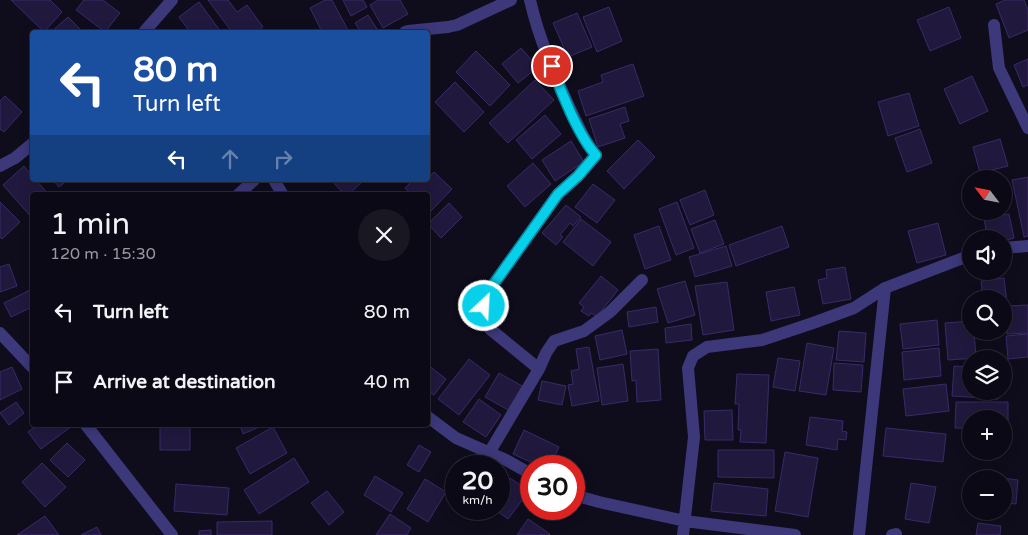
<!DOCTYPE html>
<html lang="en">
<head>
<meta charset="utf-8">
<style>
	body { margin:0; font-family:"Varela Round",sans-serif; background:#191722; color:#f1f3f6; height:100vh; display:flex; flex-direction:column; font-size:19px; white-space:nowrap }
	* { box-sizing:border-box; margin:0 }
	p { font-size:16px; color:#9a9aa0 }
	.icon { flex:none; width:28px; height:28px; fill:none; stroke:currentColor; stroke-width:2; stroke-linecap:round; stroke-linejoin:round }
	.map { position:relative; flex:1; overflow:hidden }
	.details { position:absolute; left:30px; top:192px; width:400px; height:235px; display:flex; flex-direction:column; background:#0b0915; border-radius:5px; box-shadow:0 2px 12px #0003,0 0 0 1px #2b2a34 }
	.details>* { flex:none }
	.hud { position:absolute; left:30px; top:30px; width:400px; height:152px; border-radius:5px; box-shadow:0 2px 12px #0003,0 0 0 1px #2b2a34; background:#1a4fa0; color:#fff; overflow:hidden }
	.needle { width:32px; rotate:302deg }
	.controls { position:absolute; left:962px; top:170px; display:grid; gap:10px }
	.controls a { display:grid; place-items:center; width:50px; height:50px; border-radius:50%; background:#0b0915; box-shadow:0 2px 12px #0003,0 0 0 1px #2b2a34; font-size:25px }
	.speed { position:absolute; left:445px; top:455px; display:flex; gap:10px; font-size:25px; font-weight:700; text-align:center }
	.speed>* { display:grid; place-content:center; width:65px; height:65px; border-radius:50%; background:#0b0915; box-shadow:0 2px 12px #0003,0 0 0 1px #2b2a34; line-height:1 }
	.speed small { font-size:12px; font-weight:400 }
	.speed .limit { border:8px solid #d22; background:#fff; color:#111 }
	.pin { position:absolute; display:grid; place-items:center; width:42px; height:42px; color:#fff; margin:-21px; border:2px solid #fff; border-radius:50%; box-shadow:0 1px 5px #0007 }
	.me { position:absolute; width:55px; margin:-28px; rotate:25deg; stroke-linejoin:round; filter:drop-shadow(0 0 4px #0008) }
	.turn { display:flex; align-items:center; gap:18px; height:105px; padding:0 20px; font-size:22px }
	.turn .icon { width:65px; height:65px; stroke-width:2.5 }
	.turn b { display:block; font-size:35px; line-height:42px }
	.lanes { display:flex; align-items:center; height:48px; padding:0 20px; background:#0003; justify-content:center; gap:25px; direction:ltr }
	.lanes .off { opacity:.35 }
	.round { display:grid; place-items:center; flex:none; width:52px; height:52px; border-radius:26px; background:#191722 }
	.overview { display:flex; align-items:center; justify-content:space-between; height:85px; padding:0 20px }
	h1 { font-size:30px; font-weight:600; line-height:38px }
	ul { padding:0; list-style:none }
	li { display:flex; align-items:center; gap:15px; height:70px; padding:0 20px }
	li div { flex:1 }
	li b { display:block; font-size:19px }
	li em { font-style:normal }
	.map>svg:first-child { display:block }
</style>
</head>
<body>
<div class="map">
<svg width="1028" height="535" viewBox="0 0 1028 535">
	<rect width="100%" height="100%" fill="#0f0c1c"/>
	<path fill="#21193d" stroke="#382b68" d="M 11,0 L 50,0 L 62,12 L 44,32 Z
		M 84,0 L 103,0 L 120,13 L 105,32 L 76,10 Z
		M 208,0 L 228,0 L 237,12 L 247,5 L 263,27 L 256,32 L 232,32 Z
		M 325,0 L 332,0 L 349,32 L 322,32 L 310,8 Z
		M 343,0 L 363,0 L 367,7 L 351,16 Z
		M 378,0 L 400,0 L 408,14 L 383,28 L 370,5 Z
		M 1005,0 L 1024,0 L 1028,10 L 1028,30 L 1009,38 L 996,4 Z
		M 199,2 L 221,32 L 190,32 L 179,17 Z
		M 609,7 L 622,41 L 597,52 L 583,17 Z
		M 949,7 L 961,38 L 930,51 L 917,20 Z
		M 577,13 L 592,47 L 568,57 L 553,23 Z
		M 368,15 L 379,32 L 361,32 L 355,23 Z
		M 68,17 L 83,32 L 51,32 Z
		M 521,48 L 538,67 L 518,83 L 502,64 Z
		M 476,51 L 510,85 L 490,106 L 456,72 Z
		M 1028,59 L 1028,85 L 1023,87 L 1014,65 Z
		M 633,64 L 644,96 L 586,116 L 578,91 L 603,82 L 601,75 Z
		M 972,76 L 988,111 L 960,124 L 944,89 Z
		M 535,80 L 554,100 L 508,143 L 489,123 Z
		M 455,82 L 484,112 L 464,132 L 435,102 Z
		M 909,93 L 919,126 L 888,136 L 878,102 Z
		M 5,96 L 22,112 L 4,132 L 0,129 L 0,101 Z
		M 625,107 L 629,121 L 620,124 L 625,138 L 598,147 L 589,119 Z
		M 545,115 L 561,134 L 532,159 L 516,140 Z
		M 920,129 L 932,163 L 907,172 L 895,138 Z
		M 1000,139 L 1008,166 L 980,173 L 973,147 Z
		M 638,140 L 655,157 L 624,189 L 607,171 Z
		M 571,141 L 584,162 L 555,181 L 542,160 Z
		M 533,163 L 551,184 L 525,207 L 507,186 Z
		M 24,166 L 32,176 L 32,180 L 36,180 L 49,195 L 32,195 L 32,218 L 3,185 Z
		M 428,172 L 431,175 L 434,172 L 452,189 L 430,212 L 428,209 L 428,195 L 413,195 L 405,188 L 413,180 L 428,180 Z
		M 1028,177 L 1028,236 L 1024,237 L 1012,180 Z
		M 53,180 L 68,180 L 59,187 Z
		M 331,180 L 364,180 L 348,195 L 345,195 Z
		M 593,184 L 615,200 L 597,223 L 575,207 Z
		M 705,190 L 714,215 L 690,225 L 680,200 Z
		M 0,202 L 20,222 L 2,239 L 0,237 Z
		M 677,202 L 694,248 L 676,255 L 659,209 Z
		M 449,203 L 462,217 L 441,238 L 428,224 Z
		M 566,205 L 581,217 L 573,226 L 570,223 L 560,235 L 563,237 L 556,245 L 542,233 Z
		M 1009,214 L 1014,238 L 1004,241 L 1004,239 L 988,239 L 984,219 Z
		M 581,219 L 611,242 L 593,266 L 563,242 Z
		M 715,220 L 724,244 L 700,253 L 691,229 Z
		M 938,223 L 946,255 L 917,263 L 908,231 Z
		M 659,226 L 671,260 L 645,269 L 634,235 Z
		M 782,226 L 789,247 L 736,266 L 729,245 Z
		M 726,246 L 732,266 L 695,277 L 689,257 Z
		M 9,264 L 17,286 L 0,292 L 0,267 Z
		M 845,267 L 851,299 L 823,304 L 818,280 L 827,278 L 826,270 Z
		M 601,276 L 618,290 L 597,317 L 591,313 L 589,316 L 581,311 L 584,307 L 579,303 Z
		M 1004,278 L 1007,302 L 1004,302 L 1004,299 L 983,299 L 981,281 Z
		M 685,281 L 695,315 L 668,323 L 657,289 Z
		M 727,282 L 734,330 L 703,335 L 695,286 Z
		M 794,287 L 800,315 L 771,321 L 766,292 Z
		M 32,289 L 32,307 L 11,317 L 4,303 Z
		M 1028,305 L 1028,333 L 1007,334 L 1006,306 Z
		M 656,307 L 658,322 L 629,327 L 627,312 Z
		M 937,320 L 939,345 L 903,349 L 900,324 Z
		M 971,321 L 971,331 L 974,331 L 976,358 L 948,360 L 945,323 Z
		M 691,324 L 692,340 L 666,343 L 665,328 Z
		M 622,330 L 627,354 L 600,360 L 595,336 Z
		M 839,331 L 866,333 L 864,362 L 836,360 Z
		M 1028,334 L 1028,357 L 1008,359 L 1006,336 Z
		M 807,343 L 834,348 L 826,395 L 799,391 Z
		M 589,347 L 599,401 L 572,406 L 568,385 L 573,384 L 571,371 L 579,369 L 576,349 Z
		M 939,348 L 941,376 L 904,380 L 902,352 Z
		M 658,349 L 661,400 L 637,402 L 636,380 L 632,381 L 630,351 Z
		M 778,358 L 800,361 L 795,391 L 773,387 Z
		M 469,359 L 490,375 L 459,415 L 438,399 Z
		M 834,363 L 863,365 L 861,392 L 833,390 Z
		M 623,364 L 628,401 L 602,405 L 597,368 Z
		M 428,365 L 446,379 L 434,395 L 429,392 L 428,393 Z
		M 954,366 L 971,367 L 971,391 L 998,391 L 998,399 L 952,396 Z
		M 12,367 L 22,389 L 0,400 L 0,372 Z
		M 499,373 L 524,387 L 510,411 L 485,397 Z
		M 737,374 L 769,375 L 766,443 L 740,442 L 741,430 L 738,430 L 739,404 L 735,404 Z
		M 542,381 L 566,386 L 562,405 L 538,400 Z
		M 946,384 L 949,411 L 906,416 L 903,389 Z
		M 479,399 L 501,415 L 486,437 L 463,422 Z
		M 16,402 L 24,413 L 9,425 L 0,413 Z
		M 956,402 L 1008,402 L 1008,428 L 1004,428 L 1004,419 L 971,419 L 971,428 L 955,428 Z
		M 732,410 L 733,440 L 705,440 L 704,411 Z
		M 810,417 L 843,421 L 842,431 L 847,432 L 846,440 L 838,439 L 837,450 L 806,445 Z
		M 37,425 L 71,425 L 72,426 L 41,449 L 28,432 Z
		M 160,425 L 190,425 L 190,450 L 160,450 Z
		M 240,425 L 264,425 L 243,434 Z
		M 273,427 L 287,453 L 250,474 L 236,448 Z
		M 886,428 L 946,434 L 943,462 L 883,456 Z
		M 524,430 L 559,447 L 550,466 L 539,466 L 513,454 Z
		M 67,443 L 85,460 L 68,477 L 50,460 Z
		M 419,445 L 431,452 L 419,472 L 407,465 Z
		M 718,450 L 774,450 L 774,478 L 718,477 Z
		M 785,452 L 818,458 L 808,517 L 775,511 Z
		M 294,458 L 309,482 L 259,514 L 244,490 Z
		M 42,463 L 66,487 L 45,507 L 22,482 Z
		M 375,476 L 403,493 L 391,512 L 364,495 Z
		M 987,476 L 1018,480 L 1016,504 L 1004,503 L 1004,479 L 987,479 Z
		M 510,478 L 529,491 L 508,519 L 494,509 L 499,509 L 499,493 Z
		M 425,479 L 446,492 L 428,522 L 407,509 Z
		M 714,483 L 768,489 L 766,516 L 711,511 Z
		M 911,483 L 936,487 L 929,523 L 905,519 Z
		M 176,484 L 229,488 L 227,515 L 174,511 Z
		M 327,491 L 344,512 L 329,525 L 311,503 Z
		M 456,491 L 456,506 L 449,500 Z
		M 459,509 L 474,509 L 468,516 Z
		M 390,514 L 411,528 L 407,535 L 376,535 Z
		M 45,516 L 59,535 L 17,535 Z
		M 528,519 L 550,534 L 549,535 L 517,535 Z
		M 272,521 L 272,535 L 217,535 L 217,522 Z
		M 978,523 L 1001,526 L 1000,535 L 976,535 Z
		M 97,527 L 101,535 L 81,535 Z
		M 211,530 L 211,535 L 199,535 L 199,531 Z"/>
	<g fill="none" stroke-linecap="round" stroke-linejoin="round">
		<path stroke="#3c387a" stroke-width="12" d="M 530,0 C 539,40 556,78 573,115 C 580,129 585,143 596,155 L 578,176 L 558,194 L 493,285 L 484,305 L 484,318 L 490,329 L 539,369
			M 994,25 L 999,68 L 1028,128
			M 144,32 L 172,0
			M 405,32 L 408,31 L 448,27 L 457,25 L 511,0
			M 0,166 L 15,158 L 32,144
			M 274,180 L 283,195
			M 238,195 L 254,180
			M 1004,248 L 1028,246
			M 0,333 L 32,367
			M 428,417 L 456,438 L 506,460 L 531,474
			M 86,425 L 172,535
			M 489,453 L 539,369 L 546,353 L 554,341 L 584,331 L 610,312 L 642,280
			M 574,495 L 599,502 L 685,521 L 795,535
			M 683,535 L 694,437 L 688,368 L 693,356 L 707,347 L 762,340 L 813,323 L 854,308 L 885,288 L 971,255
			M 859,535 L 885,288
			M 892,535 L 896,534"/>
	</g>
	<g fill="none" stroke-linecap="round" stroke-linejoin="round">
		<g stroke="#058799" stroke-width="12">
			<path id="route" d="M 484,306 L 493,285 L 558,194 L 578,176 L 596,155 C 579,137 560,90 552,66"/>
		</g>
		<use href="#route" stroke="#07d0eb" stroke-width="9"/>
	</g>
</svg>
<div class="controls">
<a><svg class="needle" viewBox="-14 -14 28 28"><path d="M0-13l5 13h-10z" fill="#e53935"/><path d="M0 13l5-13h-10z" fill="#9a9aa0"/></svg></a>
<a><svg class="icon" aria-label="sound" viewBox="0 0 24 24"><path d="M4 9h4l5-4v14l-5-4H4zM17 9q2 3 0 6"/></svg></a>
<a><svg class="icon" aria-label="search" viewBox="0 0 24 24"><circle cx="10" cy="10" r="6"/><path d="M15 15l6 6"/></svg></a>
<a><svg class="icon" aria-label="layers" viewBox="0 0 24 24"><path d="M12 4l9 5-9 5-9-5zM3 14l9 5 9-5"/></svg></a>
<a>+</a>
<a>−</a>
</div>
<div class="speed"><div>20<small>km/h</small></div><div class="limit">30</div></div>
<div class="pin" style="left:552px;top:66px;background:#d93025"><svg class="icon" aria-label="arrive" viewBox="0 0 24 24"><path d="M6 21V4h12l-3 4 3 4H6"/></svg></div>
<svg class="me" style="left:484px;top:306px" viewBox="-20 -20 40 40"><circle r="17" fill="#07d0eb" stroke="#fff" stroke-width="3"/><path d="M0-11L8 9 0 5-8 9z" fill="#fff"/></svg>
<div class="hud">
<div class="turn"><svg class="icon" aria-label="left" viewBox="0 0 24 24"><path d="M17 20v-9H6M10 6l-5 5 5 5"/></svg><div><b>80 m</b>Turn left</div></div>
<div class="lanes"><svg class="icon" aria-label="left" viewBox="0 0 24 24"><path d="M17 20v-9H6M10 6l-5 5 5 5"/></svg><svg class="icon off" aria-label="ahead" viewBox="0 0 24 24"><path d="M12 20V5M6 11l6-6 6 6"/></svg><svg class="icon off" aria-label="right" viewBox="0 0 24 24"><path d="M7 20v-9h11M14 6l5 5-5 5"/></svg></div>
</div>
<section class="details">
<div class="overview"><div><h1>1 min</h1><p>120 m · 15:30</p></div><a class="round"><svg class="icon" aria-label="close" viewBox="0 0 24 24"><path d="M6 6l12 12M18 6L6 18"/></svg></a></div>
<ul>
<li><svg class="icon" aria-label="left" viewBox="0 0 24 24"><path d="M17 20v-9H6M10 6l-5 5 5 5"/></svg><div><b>Turn left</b></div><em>80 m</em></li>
<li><svg class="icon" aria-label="arrive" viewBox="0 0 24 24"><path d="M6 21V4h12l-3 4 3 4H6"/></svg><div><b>Arrive at destination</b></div><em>40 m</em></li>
</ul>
</section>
</div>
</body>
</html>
